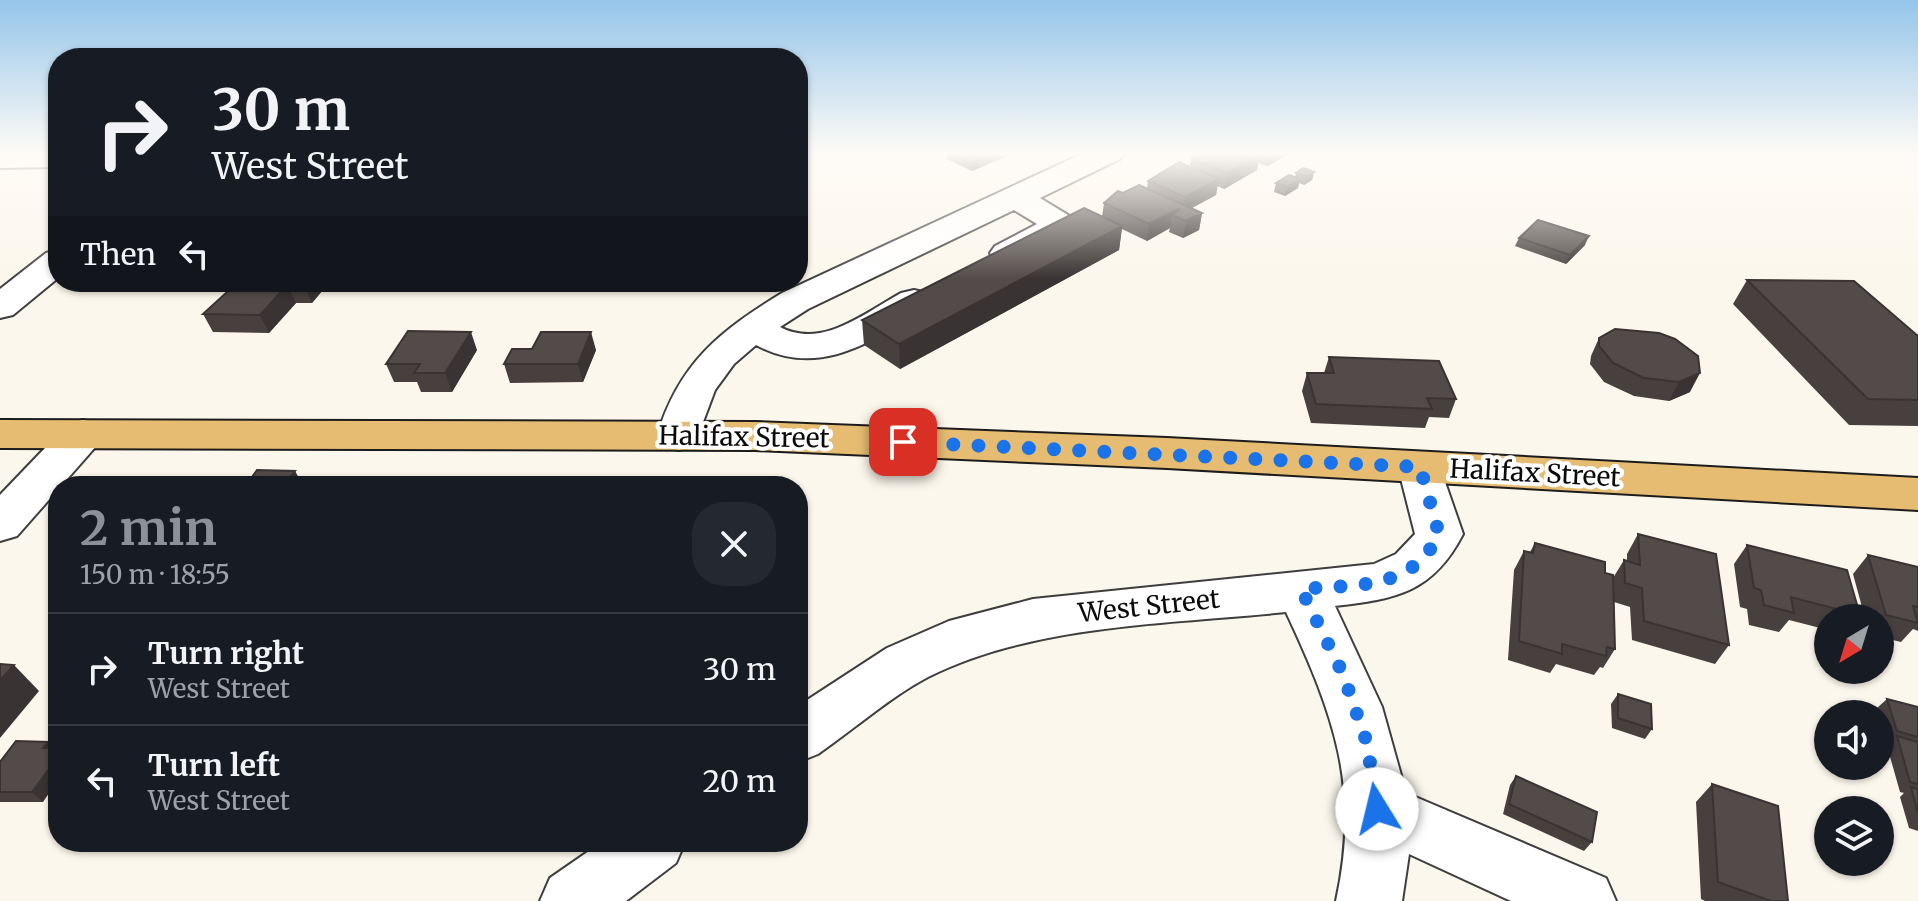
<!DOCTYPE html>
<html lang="en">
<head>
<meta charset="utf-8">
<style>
	body { margin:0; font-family:Merriweather,serif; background:#242831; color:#f1f3f6; height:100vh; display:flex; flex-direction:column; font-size:30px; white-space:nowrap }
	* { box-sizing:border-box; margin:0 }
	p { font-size:26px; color:#9ea1a6 }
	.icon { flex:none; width:44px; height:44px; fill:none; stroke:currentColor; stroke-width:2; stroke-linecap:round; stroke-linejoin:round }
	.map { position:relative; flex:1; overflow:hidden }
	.drawer { position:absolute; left:48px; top:476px; width:760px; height:376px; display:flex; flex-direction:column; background:#171b24; border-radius:32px; box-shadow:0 2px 6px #0004 }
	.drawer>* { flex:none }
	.guide { position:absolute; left:48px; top:48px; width:760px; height:244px; border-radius:32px; box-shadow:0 2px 6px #0004; background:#171b24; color:#f1f3f6; overflow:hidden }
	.needle { width:52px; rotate:218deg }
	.buttons { position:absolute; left:1814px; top:604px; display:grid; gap:16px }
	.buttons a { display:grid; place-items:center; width:80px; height:80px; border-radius:50%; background:#171b24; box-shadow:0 2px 6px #0004; font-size:40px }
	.pin { position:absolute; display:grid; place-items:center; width:68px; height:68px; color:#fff; margin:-34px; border-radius:16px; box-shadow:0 4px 12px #0006 }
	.me { position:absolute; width:88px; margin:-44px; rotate:351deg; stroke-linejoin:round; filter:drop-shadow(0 0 6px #0008) }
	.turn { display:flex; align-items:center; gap:28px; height:168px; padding:0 32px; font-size:36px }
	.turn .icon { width:104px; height:104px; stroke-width:2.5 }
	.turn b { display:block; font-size:56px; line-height:68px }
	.then { display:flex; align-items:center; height:76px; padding:0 32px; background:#0003; gap:16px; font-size:30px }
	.round { display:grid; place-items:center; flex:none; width:84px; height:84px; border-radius:32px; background:#242831 }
	.headline { display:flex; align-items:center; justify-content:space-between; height:136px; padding:0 32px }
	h1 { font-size:48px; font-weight:700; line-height:60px; color:#8c9099 }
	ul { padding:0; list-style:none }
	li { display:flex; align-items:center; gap:24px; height:112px; padding:0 32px; border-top:2px solid #363941 }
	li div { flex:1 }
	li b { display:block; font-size:30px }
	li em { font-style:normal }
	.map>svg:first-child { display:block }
</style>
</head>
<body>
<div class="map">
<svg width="1918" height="901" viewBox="0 0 1918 901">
	<rect width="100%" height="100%" fill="#fcf7ec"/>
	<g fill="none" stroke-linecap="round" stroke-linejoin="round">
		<g stroke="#3e3e3e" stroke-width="4">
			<path id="minor" d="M 0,153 L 58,153 L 58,167 L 0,168 Z
				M 1084,153 L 1124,153 L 1120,159 L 1040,198 L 1068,215 L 1073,228 L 1068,235 C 1045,247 1021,267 995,260 L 990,253 L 995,246 L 1037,224 L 1014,210 L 808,309 L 780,327 C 822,349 863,314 901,293 L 914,290 L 927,293 L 932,301 L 927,309 C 871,341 820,379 756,345 L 734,364 L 715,390 L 694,446 L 679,450 L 664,446 L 657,436 C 679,363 720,331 782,293 Z
				M 58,250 L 58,278 L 13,315 L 0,318 L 0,289 L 46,253 Z
				M 83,420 L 98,424 L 105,434 L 98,444 L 17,536 L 0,541 L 0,495 L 68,424 Z
				M 1420,452 L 1436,456 L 1463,534 C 1433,592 1397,599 1335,606 L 1382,707 L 1406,793 L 1606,878 L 1616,901 L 1511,901 L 1409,854 L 1402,901 L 1336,901 C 1361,787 1334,715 1286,612 C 1170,624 1033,624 928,677 C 890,697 854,729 818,754 L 798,762 L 798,706 L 887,648 L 949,621 L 1033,599 L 1374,564 L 1396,554 L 1415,534 L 1398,467 L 1404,456 Z
				M 602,842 L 685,842 L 676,863 L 626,901 L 540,901 L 550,878 Z"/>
		</g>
		<g stroke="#1c1c1c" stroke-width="4">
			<path id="major" d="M 0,420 L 755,422 L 1167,438 L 1918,478 L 1918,510 L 1167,468 L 755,450 L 0,448 Z"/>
		</g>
		<use href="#minor" fill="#fff" fill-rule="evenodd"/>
		<use href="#major" fill="#e6bc72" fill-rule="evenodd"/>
	</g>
	<path fill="#47403f" d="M 947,153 L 1014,153 L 972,171 L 947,159 Z
		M 1202,153 L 1291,153 L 1268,166 L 1258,163 L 1257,170 L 1224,189 L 1217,186 L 1216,195 L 1192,208 L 1202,213 L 1199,230 L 1183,238 L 1169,232 L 1170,228 L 1147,241 L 1122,229 L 1119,250 L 900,369 L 864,345 L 862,320 L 1102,217 L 1104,203 L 1123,193 L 1147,188 L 1148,181 L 1190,167 L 1191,158 Z
		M 1314,172 L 1312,180 L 1304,185 L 1299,183 L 1298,188 L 1285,196 L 1274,192 L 1276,183 L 1295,177 L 1296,173 Z
		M 1519,238 L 1585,245 L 1566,264 L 1515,246 Z
		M 1747,280 L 1918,336 L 1918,426 L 1849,425 L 1733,304 Z
		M 238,282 L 318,282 L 322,291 L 312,303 L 296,303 L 269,333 L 213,332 L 203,314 Z
		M 1615,329 L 1690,392 L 1669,401 L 1634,396 L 1604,382 L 1590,364 L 1591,356 L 1599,338 Z
		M 532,349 L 596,350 L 583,382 L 510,383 L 504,364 Z
		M 477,350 L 452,392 L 421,392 L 417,382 L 394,382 L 386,364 Z
		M 1329,357 L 1456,399 L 1449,418 L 1429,417 L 1425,428 L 1311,423 L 1302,391 L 1307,373 L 1324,373 Z
		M 1638,534 L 1729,645 L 1715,664 L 1632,640 L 1630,607 L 1614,602 L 1615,649 L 1603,668 L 1600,667 L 1594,675 L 1556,664 L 1550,673 L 1508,660 L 1514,570 L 1524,551 L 1530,552 L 1535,543 L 1605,573 L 1613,578 L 1624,560 L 1627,561 L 1627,554 Z
		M 1747,545 L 1860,615 L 1857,618 L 1828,618 L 1828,630 L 1789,620 L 1779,632 L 1749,625 L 1747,609 L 1740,607 L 1734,564 Z
		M 1868,555 L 1918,567 L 1918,631 L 1913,629 L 1901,642 L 1880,637 L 1880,618 L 1865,618 L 1853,574 Z
		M 1618,694 L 1652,729 L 1645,739 L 1612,728 L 1611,704 Z
		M 1887,699 L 1918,707 L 1918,831 L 1909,828 L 1900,797 L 1904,793 L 1900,792 L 1887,746 L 1891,742 L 1887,741 L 1880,714 L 1879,714 L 1877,708 Z
		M 48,742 L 55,748 L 43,802 L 0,802 L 0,762 Z
		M 1516,776 L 1592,842 L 1584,851 L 1503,814 L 1510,785 Z
		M 1712,784 L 1788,901 L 1705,901 L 1701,899 L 1696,802 Z"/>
	<path fill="#393433" d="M 995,153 L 1014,153 L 972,171 L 972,163 Z
		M 1270,153 L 1291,153 L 1268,166 Z
		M 1260,154 L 1257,170 L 1224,189 L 1227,173 Z
		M 1314,172 L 1312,180 L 1304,185 L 1306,176 Z
		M 1219,179 L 1216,195 L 1182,213 L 1185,197 Z
		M 1300,179 L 1298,188 L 1285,196 L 1287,187 Z
		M 1178,209 L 1176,217 L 1172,215 L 1170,228 L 1147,241 L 1149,224 Z
		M 1202,213 L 1199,230 L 1183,238 L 1186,221 Z
		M 1122,226 L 1119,250 L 900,369 L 899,344 Z
		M 1589,236 L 1585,245 L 1566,264 L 1570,255 Z
		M 304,282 L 318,282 L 322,291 L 312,303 L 304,285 Z
		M 287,285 L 296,303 L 269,333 L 260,315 Z
		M 471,332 L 477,350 L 452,392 L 445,373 Z
		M 591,332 L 596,350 L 583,382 L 578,364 Z
		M 1700,373 L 1690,392 L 1669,401 L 1679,382 Z
		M 295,471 L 303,485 L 304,484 L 305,486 L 287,486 L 285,484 Z
		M 14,665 L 39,691 L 0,738 L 0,680 Z
		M 48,742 L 58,751 L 43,748 Z
		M 58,757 L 58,780 L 43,802 L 32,792 Z"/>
	<path fill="#524b49" stroke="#393433" stroke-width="2" d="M 951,153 L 995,153 L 972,163 Z
		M 1202,153 L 1258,153 L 1260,154 L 1227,173 L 1191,158 Z
		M 1179,162 L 1219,179 L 1185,197 L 1148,181 Z
		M 1303,168 L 1314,172 L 1306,176 L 1296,173 Z
		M 1289,175 L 1300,179 L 1287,187 L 1276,183 Z
		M 1139,185 L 1202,213 L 1186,221 L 1172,215 L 1180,210 L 1178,209 L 1149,224 L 1104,203 L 1118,191 L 1123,193 Z
		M 1084,208 L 1122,226 L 899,344 L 862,320 Z
		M 1538,220 L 1589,236 L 1570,255 L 1519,238 Z
		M 1747,280 L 1854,281 L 1918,336 L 1918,400 L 1868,399 Z
		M 238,282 L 307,282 L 304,285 L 287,285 L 260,315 L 203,314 Z
		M 1615,329 L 1659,333 L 1675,339 L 1698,356 L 1700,373 L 1679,382 L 1644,378 L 1613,363 L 1599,346 L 1599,338 Z
		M 408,331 L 471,332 L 445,373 L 414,373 L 420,364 L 386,364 Z
		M 541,332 L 591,332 L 578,364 L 504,364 L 512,349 L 532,349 Z
		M 1329,357 L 1439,361 L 1456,399 L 1427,398 L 1432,409 L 1316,404 L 1307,373 L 1334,373 Z
		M 257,470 L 295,471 L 285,484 L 304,484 L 303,486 L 222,486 L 225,483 L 247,484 Z
		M 352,482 L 384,482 L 382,486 L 350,486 Z
		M 1638,534 L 1716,554 L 1729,645 L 1644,621 L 1642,588 L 1625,583 L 1624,560 L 1640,565 Z
		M 1535,543 L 1605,562 L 1605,573 L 1613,575 L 1615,649 L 1607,647 L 1606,656 L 1562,644 L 1562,654 L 1519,641 L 1524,551 L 1533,553 Z
		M 1747,545 L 1847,570 L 1860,615 L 1791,597 L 1794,613 L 1764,605 L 1761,590 L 1754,588 Z
		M 1868,555 L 1918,567 L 1918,607 L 1913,606 L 1918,623 L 1886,615 Z
		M 0,664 L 14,665 L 0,680 Z
		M 1618,694 L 1651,704 L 1652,729 L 1618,718 Z
		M 1887,699 L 1918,707 L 1918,737 L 1897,731 Z
		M 1897,736 L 1918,742 L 1918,784 L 1910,782 Z
		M 16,741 L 48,742 L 43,748 L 58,748 L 58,757 L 32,792 L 0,792 L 0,762 Z
		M 1516,776 L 1597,812 L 1592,842 L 1509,804 Z
		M 1712,784 L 1778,806 L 1788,901 L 1771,901 L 1718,882 Z
		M 1911,787 L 1918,789 L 1918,814 Z"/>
	<linearGradient id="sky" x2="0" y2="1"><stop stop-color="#94c5ea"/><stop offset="0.55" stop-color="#fefbf6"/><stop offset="1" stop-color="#fefbf6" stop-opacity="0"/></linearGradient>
	<rect width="1918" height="279" fill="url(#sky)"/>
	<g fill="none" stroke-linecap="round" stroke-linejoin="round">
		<path stroke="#1a73e8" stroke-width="14" stroke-dasharray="0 25.2" d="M 903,442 L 1420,467 L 1439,534 C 1412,591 1357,584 1301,589 L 1343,674 L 1367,743 L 1377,809"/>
	</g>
	<g text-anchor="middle" stroke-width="8" stroke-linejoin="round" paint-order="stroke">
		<g font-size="26" fill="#0b0b0b" stroke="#fff">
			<text transform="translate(744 437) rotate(1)" y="9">Halifax Street</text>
			<text transform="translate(1535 473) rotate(3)" y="9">Halifax Street</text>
			<text transform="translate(1149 606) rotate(-6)" y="9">West Street</text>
		</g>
	</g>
</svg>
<div class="buttons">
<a><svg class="needle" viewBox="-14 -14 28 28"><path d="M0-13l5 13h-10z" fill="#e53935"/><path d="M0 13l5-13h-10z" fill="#9ea1a6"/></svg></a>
<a><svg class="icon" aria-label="sound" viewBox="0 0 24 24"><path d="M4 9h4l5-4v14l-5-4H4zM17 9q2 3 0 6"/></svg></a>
<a><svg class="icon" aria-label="layers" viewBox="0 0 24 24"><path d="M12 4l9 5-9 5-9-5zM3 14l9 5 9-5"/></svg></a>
</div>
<div class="pin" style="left:903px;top:442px;background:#d93025"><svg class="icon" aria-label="arrive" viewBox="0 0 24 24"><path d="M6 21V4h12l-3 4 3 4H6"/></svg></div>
<svg class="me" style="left:1377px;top:809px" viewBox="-20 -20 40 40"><circle r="19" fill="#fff"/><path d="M0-13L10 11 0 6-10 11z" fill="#1a73e8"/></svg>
<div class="guide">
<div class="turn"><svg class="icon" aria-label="right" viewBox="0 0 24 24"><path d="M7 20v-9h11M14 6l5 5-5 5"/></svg><div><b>30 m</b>West Street</div></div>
<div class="then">Then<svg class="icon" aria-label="left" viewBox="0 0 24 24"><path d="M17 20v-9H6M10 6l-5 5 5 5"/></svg></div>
</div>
<section class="drawer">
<div class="headline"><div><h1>2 min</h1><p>150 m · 18:55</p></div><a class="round"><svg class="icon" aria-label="close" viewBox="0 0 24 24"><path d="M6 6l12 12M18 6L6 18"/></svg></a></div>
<ul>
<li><svg class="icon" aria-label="right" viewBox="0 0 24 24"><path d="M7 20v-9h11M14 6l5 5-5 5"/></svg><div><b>Turn right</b><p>West Street</p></div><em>30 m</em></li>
<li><svg class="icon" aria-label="left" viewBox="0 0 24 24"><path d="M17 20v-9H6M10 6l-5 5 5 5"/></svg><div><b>Turn left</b><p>West Street</p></div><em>20 m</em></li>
</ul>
</section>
</div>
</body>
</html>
